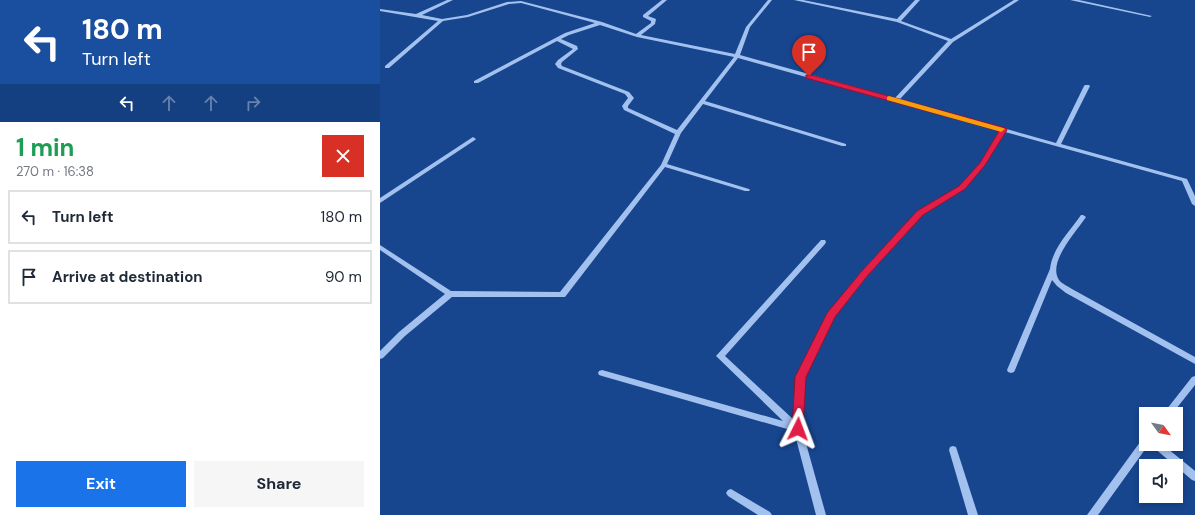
<!DOCTYPE html>
<html lang="en">
<head>
<meta charset="utf-8">
<style>
	body { margin:0; font-family:"DM Sans",sans-serif; background:#f6f6f7; color:#1f2937; height:100vh; display:flex; flex-direction:column; font-size:15px; white-space:nowrap }
	* { box-sizing:border-box; margin:0 }
	p { font-size:13px; color:#747a83 }
	.icon { flex:none; width:22px; height:22px; fill:none; stroke:currentColor; stroke-width:2; stroke-linecap:round; stroke-linejoin:round }
	.map { position:relative; flex:1; overflow:hidden }
	.drawer { display:flex; flex-direction:column; background:#fff; width:380px }
	.drawer>* { flex:none }
	.guide { background:#1a4fa0; color:#fff; overflow:hidden }
	.needle { width:26px; rotate:123deg }
	.fabs { position:absolute; left:759px; top:407px; display:grid; gap:8px }
	.fabs a { display:grid; place-items:center; width:44px; height:44px; border-radius:0px; background:#fff; box-shadow:0 2px 6px #0003; font-size:20px }
	.pin { position:absolute; display:grid; place-items:center; width:34px; height:34px; color:#fff; margin:-41px -17px; border-radius:50% 50% 50% 0; rotate:-45deg; box-shadow:0 0 4px #0007 }
	.pin .icon { rotate:45deg }
	.me { position:absolute; width:44px; margin:-22px; rotate:3deg; stroke-linejoin:round; filter:drop-shadow(0 0 3px #0008) }
	.turn { display:flex; align-items:center; gap:14px; height:84px; padding:0 16px; font-size:18px }
	.turn .icon { width:52px; height:52px; stroke-width:2.5 }
	.turn b { display:block; font-size:28px; line-height:34px }
	.lanes { display:flex; align-items:center; height:38px; padding:0 16px; background:#0003; justify-content:center; gap:20px; direction:ltr }
	.lanes .off { opacity:.35 }
	.round { display:grid; place-items:center; flex:none; width:42px; height:42px; border-radius:0px; background:#f6f6f7 }
	.head { display:flex; align-items:center; justify-content:space-between; height:68px; padding:0 16px }
	h1 { font-size:24px; font-weight:700; line-height:30px; color:#1e9e55 }
	.action { display:flex; gap:8px; margin-top:auto; padding:8px 16px }
	.action a { flex:1; height:46px; border-radius:0px; background:#1a73e8; color:#fff; font-size:16px; font-weight:700; line-height:46px; text-align:center }
	.action a+a { background:#f6f6f7; color:#1f2937 }
	ul { padding:0; list-style:none }
	li { display:flex; align-items:center; gap:12px; height:54px; margin:0 8px 6px; padding:0 8px; border:2px solid #e0e1e3; border-radius:0px }
	li div { flex:1 }
	li b { display:block; font-size:15px }
	li em { font-style:normal }
	main { display:flex; flex:1; min-height:0 }
	.map>svg:first-child { display:block }
</style>
</head>
<body>
<main>
<section class="drawer">
<div class="guide">
<div class="turn"><svg class="icon" aria-label="left" viewBox="0 0 24 24"><path d="M17 20v-9H6M10 6l-5 5 5 5"/></svg><div><b>180 m</b>Turn left</div></div>
<div class="lanes"><svg class="icon" aria-label="left" viewBox="0 0 24 24"><path d="M17 20v-9H6M10 6l-5 5 5 5"/></svg><svg class="icon off" aria-label="ahead" viewBox="0 0 24 24"><path d="M12 20V5M6 11l6-6 6 6"/></svg><svg class="icon off" aria-label="ahead" viewBox="0 0 24 24"><path d="M12 20V5M6 11l6-6 6 6"/></svg><svg class="icon off" aria-label="right" viewBox="0 0 24 24"><path d="M7 20v-9h11M14 6l5 5-5 5"/></svg></div>
</div>
<div class="head"><div><h1>1 min</h1><p>270 m · 16:38</p></div><a class="round" style="background:#d93025;color:#fff"><svg class="icon" aria-label="close" viewBox="0 0 24 24"><path d="M6 6l12 12M18 6L6 18"/></svg></a></div>
<ul>
<li><svg class="icon" aria-label="left" viewBox="0 0 24 24"><path d="M17 20v-9H6M10 6l-5 5 5 5"/></svg><div><b>Turn left</b></div><em>180 m</em></li>
<li><svg class="icon" aria-label="arrive" viewBox="0 0 24 24"><path d="M6 21V4h12l-3 4 3 4H6"/></svg><div><b>Arrive at destination</b></div><em>90 m</em></li>
</ul>
<div class="action"><a>Exit</a><a>Share</a></div>
</section>
<div class="map">
<svg width="815" height="515" viewBox="0 0 815 515">
	<rect width="100%" height="100%" fill="#17458e"/>
	<g fill="none" stroke-linecap="round" stroke-linejoin="round">
		<path fill="#a3c1ef" fill-rule="evenodd" d="M 67,0 L 73,0 L 42,15 L 62,19 L 87,15 L 127,2 L 141,1 L 222,22 L 256,34 L 271,23 L 271,21 L 263,17 L 263,15 L 282,0 L 287,0 L 268,16 L 276,19 L 275,24 L 261,35 L 355,54 L 366,27 L 388,0 L 392,0 L 370,27 L 360,55 L 515,98 L 568,41 L 517,22 L 414,0 L 423,0 L 517,19 L 535,0 L 540,0 L 521,21 L 571,39 L 634,0 L 639,0 L 573,42 L 520,99 L 676,143 L 704,86 L 705,85 L 709,85 L 710,86 L 681,144 L 807,179 L 815,196 L 815,206 L 812,204 L 802,181 L 625,132 L 605,165 L 584,189 L 542,215 L 488,275 L 454,317 L 424,377 L 422,429 L 446,515 L 436,515 L 414,431 L 222,376 L 219,375 L 218,373 L 219,371 L 222,370 L 403,421 L 336,356 L 441,240 L 445,240 L 446,242 L 445,244 L 345,356 L 414,420 L 416,377 L 448,313 L 482,271 L 538,211 L 580,187 L 600,163 L 620,131 L 358,58 L 325,101 L 466,144 L 466,146 L 462,146 L 323,104 L 301,133 L 287,164 L 369,189 L 370,190 L 369,191 L 365,191 L 285,167 L 185,297 L 72,297 L 25,336 L 3,358 L 0,359 L 0,351 L 19,332 L 65,294 L 0,250 L 0,245 L 71,291 L 180,292 L 281,165 L 295,134 L 244,110 L 242,106 L 248,98 L 245,94 L 178,68 L 175,64 L 178,60 L 193,49 L 177,41 L 98,83 L 94,83 L 94,81 L 185,33 L 215,23 L 141,3 L 129,4 L 88,17 L 63,21 L 9,68 L 5,68 L 5,66 L 58,21 L 0,11 L 0,9 L 36,14 ZM 220,25 L 257,37 L 354,57 L 297,130 L 248,108 L 248,106 L 254,98 L 249,92 L 182,66 L 181,64 L 182,62 L 198,49 L 197,46 L 181,39 L 189,35 Z
			M 690,0 L 699,0 L 772,16 L 770,17 Z
			M 93,137 L 96,139 L 95,140 L 0,203 L 0,198 Z
			M 701,215 L 703,215 L 706,217 C 697,231 667,262 679,280 C 682,284 688,286 692,289 L 815,357 L 815,364 L 686,293 L 677,286 L 672,280 L 635,370 L 634,372 L 631,373 L 628,372 L 627,370 L 670,269 C 672,249 689,232 701,215 Z
			M 815,376 L 815,385 L 792,414 L 783,414 L 812,377 Z
			M 766,437 L 766,444 L 769,444 L 718,515 L 707,515 L 763,438 Z
			M 772,444 L 782,444 L 815,471 L 815,481 L 812,480 L 773,447 Z
			M 573,446 L 576,447 L 577,450 L 598,515 L 588,515 L 569,450 L 570,447 Z
			M 351,489 L 390,512 L 392,515 L 378,515 L 348,496 L 346,493 L 348,490 Z"/>
	</g>
	<path fill="#e11d48" stroke="#92132f" d="M 426,75 L 431,75 L 626,128 L 627,130 L 605,165 L 585,189 L 543,215 L 488,275 L 455,317 L 426,377 L 423,429 L 422,432 L 418,434 L 414,432 L 412,429 L 415,377 L 447,313 L 482,271 L 537,211 L 579,186 L 600,163 L 619,131 L 426,78 Z"/>
	<path fill="#f59e0b" d="M 509,96 L 623,128 L 625,129 L 621,132 L 618,131 L 507,100 L 507,97 Z"/>
</svg>
<div class="fabs">
<a><svg class="needle" viewBox="-14 -14 28 28"><path d="M0-13l5 13h-10z" fill="#e53935"/><path d="M0 13l5-13h-10z" fill="#747a83"/></svg></a>
<a><svg class="icon" aria-label="sound" viewBox="0 0 24 24"><path d="M4 9h4l5-4v14l-5-4H4zM17 9q2 3 0 6"/></svg></a>
</div>
<div class="pin" style="left:429px;top:76px;background:#d93025"><svg class="icon" aria-label="arrive" viewBox="0 0 24 24"><path d="M6 21V4h12l-3 4 3 4H6"/></svg></div>
<svg class="me" style="left:418px;top:429px" viewBox="-20 -20 40 40"><path d="M0-17L14 15 0 8-14 15z" fill="#e11d48" stroke="#fff" stroke-width="4"/></svg>
</div>
</main>
</body>
</html>
